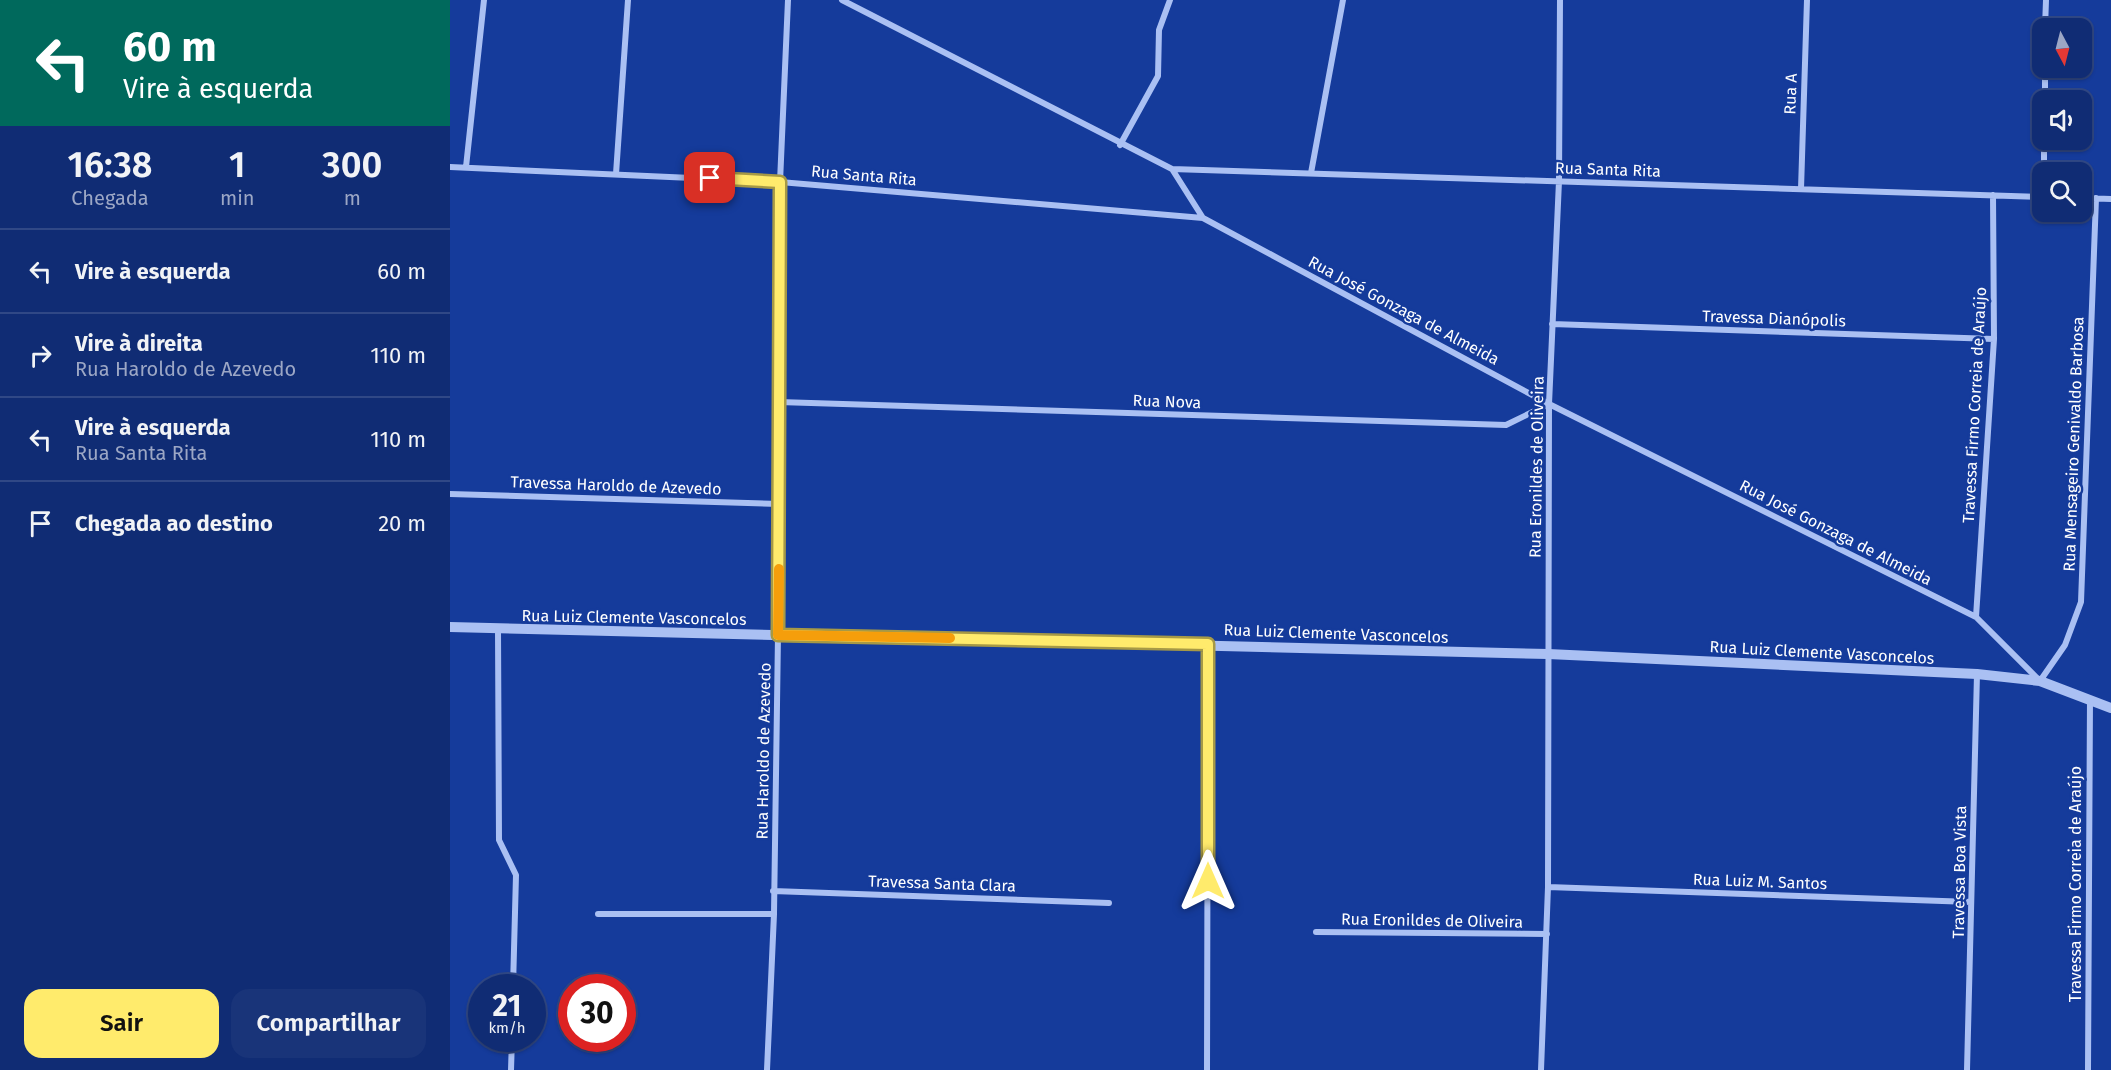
<!DOCTYPE html>
<html lang="pt">
<head>
<meta charset="utf-8">
<style>
	body { margin:0; font-family:"Fira Sans",sans-serif; background:#193479; color:#f1f3f6; height:100vh; display:flex; flex-direction:column; font-size:22px; white-space:nowrap }
	* { box-sizing:border-box; margin:0 }
	p { font-size:20px; color:#9ca7c5 }
	.icon { flex:none; width:33px; height:33px; fill:none; stroke:currentColor; stroke-width:2; stroke-linecap:round; stroke-linejoin:round }
	.map { position:relative; flex:1; overflow:hidden }
	.side { display:flex; flex-direction:column; background:#102c74; width:450px }
	.side>* { flex:none }
	.guide { background:#00695c; color:#fff; overflow:hidden }
	.needle { width:39px; rotate:173deg }
	.fabs { position:absolute; left:1582px; top:18px; display:grid; gap:12px }
	.fabs a { display:grid; place-items:center; width:60px; height:60px; border-radius:12px; background:#102c74; box-shadow:0 2px 4px #0004,0 0 0 2px #304886; font-size:30px }
	.speed { position:absolute; left:18px; top:974px; display:flex; gap:12px; font-size:30px; font-weight:700; text-align:center }
	.speed>* { display:grid; place-content:center; width:78px; height:78px; border-radius:50%; background:#102c74; box-shadow:0 2px 4px #0004,0 0 0 2px #304886; line-height:1 }
	.speed small { font-size:15px; font-weight:400 }
	.speed .limit { border:9px solid #d22; background:#fff; color:#111 }
	.pin { position:absolute; display:grid; place-items:center; width:51px; height:51px; color:#fff; margin:-26px; border-radius:12px; box-shadow:0 3px 9px #0006 }
	.me { position:absolute; width:66px; margin:-33px; rotate:0deg; stroke-linejoin:round; filter:drop-shadow(0 0 4px #0008) }
	.turn { display:flex; align-items:center; gap:21px; height:126px; padding:0 24px; font-size:27px }
	.turn .icon { width:78px; height:78px; stroke-width:2.5 }
	.turn b { display:block; font-size:42px; line-height:51px }
	.eta { display:flex; justify-content:space-evenly; align-items:center; height:102px; text-align:center }
	.eta b { font-size:36px; font-weight:600; line-height:42px }
	.cta { display:flex; gap:12px; margin-top:auto; padding:12px 24px }
	.cta a { flex:1; height:69px; border-radius:18px; background:#ffeb6c; color:#111; font-size:24px; font-weight:600; line-height:69px; text-align:center }
	.cta a+a { background:#193479; color:#f1f3f6 }
	ul { padding:0; list-style:none }
	li { display:flex; align-items:center; gap:18px; height:84px; padding:0 24px; border-top:2px solid #304886 }
	li div { flex:1 }
	li b { display:block; font-size:22px }
	li em { font-style:normal }
	main { display:flex; flex:1; min-height:0 }
	.map>svg:first-child { display:block }
</style>
</head>
<body>
<main>
<section class="side">
<div class="guide">
<div class="turn"><svg class="icon" aria-label="left" viewBox="0 0 24 24"><path d="M17 20v-9H6M10 6l-5 5 5 5"/></svg><div><b>60 m</b>Vire à esquerda</div></div>
</div>
<div class="eta">
<div><b>16:38</b><p>Chegada</p></div>
<div><b>1</b><p>min</p></div>
<div><b>300</b><p>m</p></div>
</div>
<ul>
<li><svg class="icon" aria-label="left" viewBox="0 0 24 24"><path d="M17 20v-9H6M10 6l-5 5 5 5"/></svg><div><b>Vire à esquerda</b></div><em>60 m</em></li>
<li><svg class="icon" aria-label="right" viewBox="0 0 24 24"><path d="M7 20v-9h11M14 6l5 5-5 5"/></svg><div><b>Vire à direita</b><p>Rua Haroldo de Azevedo</p></div><em>110 m</em></li>
<li><svg class="icon" aria-label="left" viewBox="0 0 24 24"><path d="M17 20v-9H6M10 6l-5 5 5 5"/></svg><div><b>Vire à esquerda</b><p>Rua Santa Rita</p></div><em>110 m</em></li>
<li><svg class="icon" aria-label="arrive" viewBox="0 0 24 24"><path d="M6 21V4h12l-3 4 3 4H6"/></svg><div><b>Chegada ao destino</b></div><em>20 m</em></li>
</ul>
<div class="cta"><a>Sair</a><a>Compartilhar</a></div>
</section>
<div class="map">
<svg width="1661" height="1070" viewBox="0 0 1661 1070">
	<rect width="100%" height="100%" fill="#153b9b"/>
	<g fill="none" stroke-linecap="round" stroke-linejoin="round">
		<path stroke="#aac0f3" stroke-width="6" d="M 392,0 L 722,169 L 753,218 L 1099,404 L 1526,617 L 1590,681 L 1615,645 L 1631,602 L 1646,198
			M 1595,28 L 1596,0
			M 1595,100 L 1595,68
			M 670,145 L 708,76 L 709,30 L 720,0
			M 0,167 L 330,182 L 753,218
			M 16,167 L 34,0
			M 722,169 L 1593,197
			M 1594,172 L 1594,140
			M 861,173 L 893,0
			M 166,174 L 178,0
			M 1351,189 L 1357,0
			M 1632,198 L 1661,199
			M 1102,324 L 1544,339
			M 329,402 L 1056,425 L 1099,404
			M 0,494 L 330,504
			M 1526,617 L 1544,339 L 1543,195
			M 48,629 L 49,840 L 66,875 L 63,987
			M 1098,887 L 1521,902
			M 323,891 L 659,903
			M 148,914 L 324,914
			M 866,932 L 1097,934
			M 61,1070 L 62,1038
			M 317,1070 L 324,914 L 328,635 L 330,182 L 338,0
			M 757,1070 L 758,645
			M 1091,1070 L 1098,887 L 1099,404 L 1109,181 L 1110,0
			M 1517,1070 L 1527,674
			M 1638,1070 L 1640,699"/>
		<path stroke="#aac0f3" stroke-width="10" d="M 0,627 L 1098,654 L 1527,674 L 1590,681 L 1661,708"/>
	</g>
	<g fill="none" stroke-linecap="round" stroke-linejoin="round">
		<g stroke="#a69946" stroke-width="15">
			<path id="route" d="M 260,178 L 330,182 L 328,635 L 758,644 L 758,881"/>
		</g>
		<use href="#route" stroke="#ffeb6c" stroke-width="10"/>
		<path stroke="#f59e0b" stroke-width="10" d="M 329,569 L 328,635 L 500,638"/>
	</g>
	<g text-anchor="middle" stroke-width="5" stroke-linejoin="round" paint-order="stroke">
		<g font-size="16" fill="#fff" stroke="#153b9b">
			<text transform="translate(1340 94) rotate(-88)" y="6">Rua A</text>
			<text transform="translate(1158 169) rotate(2)" y="6">Rua Santa Rita</text>
			<text transform="translate(414 175) rotate(5)" y="6">Rua Santa Rita</text>
			<text transform="translate(954 310) rotate(28)" y="6">Rua José Gonzaga de Almeida</text>
			<text transform="translate(1324 318) rotate(2)" y="6">Travessa Dianópolis</text>
			<text transform="translate(717 401) rotate(2)" y="6">Rua Nova</text>
			<text transform="translate(1524 405) rotate(-87)" y="6">Travessa Firmo Correia de Araújo</text>
			<text transform="translate(1623 444) rotate(-88)" y="6">Rua Mensageiro Genivaldo Barbosa</text>
			<text transform="translate(1086 467) rotate(-89)" y="6">Rua Eronildes de Oliveira</text>
			<text transform="translate(166 485) rotate(2)" y="6">Travessa Haroldo de Azevedo</text>
			<text transform="translate(1386 532) rotate(27)" y="6">Rua José Gonzaga de Almeida</text>
			<text transform="translate(184 617) rotate(1)" y="6">Rua Luiz Clemente Vasconcelos</text>
			<text transform="translate(886 633) rotate(2)" y="6">Rua Luiz Clemente Vasconcelos</text>
			<text transform="translate(1372 652) rotate(3)" y="6">Rua Luiz Clemente Vasconcelos</text>
			<text transform="translate(313 751) rotate(-89)" y="6">Rua Haroldo de Azevedo</text>
			<text transform="translate(1509 872) rotate(-89)" y="6">Travessa Boa Vista</text>
			<text transform="translate(1310 881) rotate(2)" y="6">Rua Luiz M. Santos</text>
			<text transform="translate(492 883) rotate(2)" y="6">Travessa Santa Clara</text>
			<text transform="translate(1625 884) rotate(-90)" y="6">Travessa Firmo Correia de Araújo</text>
			<text transform="translate(982 920) rotate(1)" y="6">Rua Eronildes de Oliveira</text>
		</g>
	</g>
</svg>
<div class="fabs">
<a><svg class="needle" viewBox="-14 -14 28 28"><path d="M0-13l5 13h-10z" fill="#e53935"/><path d="M0 13l5-13h-10z" fill="#9ca7c5"/></svg></a>
<a><svg class="icon" aria-label="sound" viewBox="0 0 24 24"><path d="M4 9h4l5-4v14l-5-4H4zM17 9q2 3 0 6"/></svg></a>
<a><svg class="icon" aria-label="search" viewBox="0 0 24 24"><circle cx="10" cy="10" r="6"/><path d="M15 15l6 6"/></svg></a>
</div>
<div class="speed"><div>21<small>km/h</small></div><div class="limit">30</div></div>
<div class="pin" style="left:260px;top:178px;background:#d93025"><svg class="icon" aria-label="arrive" viewBox="0 0 24 24"><path d="M6 21V4h12l-3 4 3 4H6"/></svg></div>
<svg class="me" style="left:758px;top:881px" viewBox="-20 -20 40 40"><path d="M0-17L14 15 0 8-14 15z" fill="#ffeb6c" stroke="#fff" stroke-width="4"/></svg>
</div>
</main>
</body>
</html>
